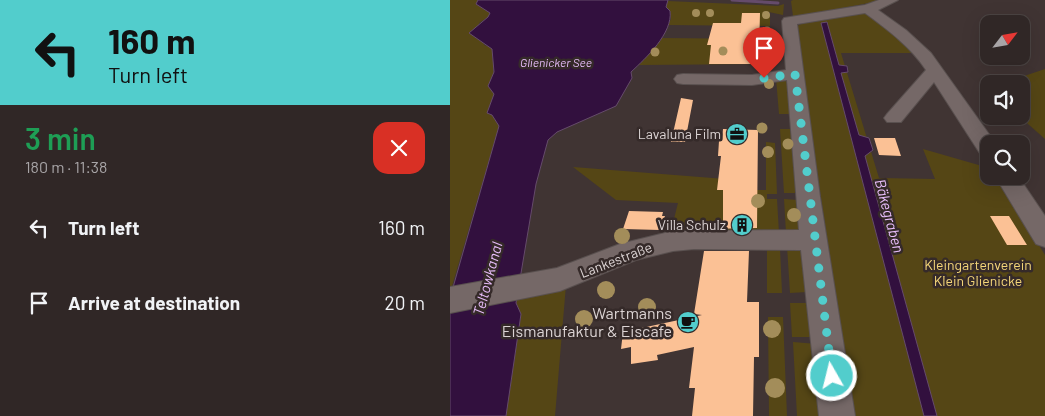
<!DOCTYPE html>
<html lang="en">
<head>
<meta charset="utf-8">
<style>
	body { margin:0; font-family:Barlow,sans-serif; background:#382f2e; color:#f1f3f6; height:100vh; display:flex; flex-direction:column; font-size:19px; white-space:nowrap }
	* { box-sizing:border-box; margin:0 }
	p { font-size:16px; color:#a8a5a7 }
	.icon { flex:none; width:28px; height:28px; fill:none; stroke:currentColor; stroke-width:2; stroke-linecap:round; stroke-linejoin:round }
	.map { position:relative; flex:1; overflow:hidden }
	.side { display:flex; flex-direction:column; background:#302726; width:450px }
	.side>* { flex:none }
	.guide { background:#52cdcc; color:#111; overflow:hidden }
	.needle { width:32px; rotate:59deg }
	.buttons { position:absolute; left:530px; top:15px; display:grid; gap:10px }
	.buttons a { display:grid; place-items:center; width:50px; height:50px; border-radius:10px; background:#302726; box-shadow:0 5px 20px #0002,0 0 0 1px #4b4443; font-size:25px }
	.pin { position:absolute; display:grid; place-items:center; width:42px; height:42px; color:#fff; margin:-51px -21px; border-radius:50% 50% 50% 0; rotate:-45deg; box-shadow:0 0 5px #0007 }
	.pin .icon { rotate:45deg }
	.me { position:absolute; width:55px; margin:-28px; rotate:352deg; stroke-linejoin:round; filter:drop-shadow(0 0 4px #0008) }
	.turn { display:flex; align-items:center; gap:18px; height:105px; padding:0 25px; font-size:22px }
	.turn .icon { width:65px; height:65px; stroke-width:2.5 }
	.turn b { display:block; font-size:35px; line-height:42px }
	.round { display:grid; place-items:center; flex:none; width:52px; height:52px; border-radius:15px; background:#382f2e }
	.overview { display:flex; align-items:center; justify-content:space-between; height:85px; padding:0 25px }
	h1 { font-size:30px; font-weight:600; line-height:38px; color:#1e9e55 }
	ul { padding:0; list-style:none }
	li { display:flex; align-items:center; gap:15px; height:75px; padding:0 25px }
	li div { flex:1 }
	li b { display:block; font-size:19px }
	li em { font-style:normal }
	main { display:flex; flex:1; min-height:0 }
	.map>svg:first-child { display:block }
</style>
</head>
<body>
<main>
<section class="side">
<div class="guide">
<div class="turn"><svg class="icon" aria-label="left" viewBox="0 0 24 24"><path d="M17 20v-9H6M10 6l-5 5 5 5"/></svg><div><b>160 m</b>Turn left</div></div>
</div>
<div class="overview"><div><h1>3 min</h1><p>180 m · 11:38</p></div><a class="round" style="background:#d93025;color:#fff"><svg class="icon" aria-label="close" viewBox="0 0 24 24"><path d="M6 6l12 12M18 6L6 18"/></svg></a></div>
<ul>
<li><svg class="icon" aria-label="left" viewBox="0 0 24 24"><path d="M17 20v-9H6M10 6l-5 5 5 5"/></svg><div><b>Turn left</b></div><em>160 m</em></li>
<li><svg class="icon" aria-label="arrive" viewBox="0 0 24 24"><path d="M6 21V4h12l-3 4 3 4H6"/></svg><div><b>Arrive at destination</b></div><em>20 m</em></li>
</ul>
</section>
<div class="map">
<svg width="595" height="416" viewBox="0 0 595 416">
	<rect width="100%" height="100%" fill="#403433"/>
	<path fill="#554615" d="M 0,0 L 28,0 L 26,4 L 40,13 L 38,17 L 29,23 L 34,45 L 42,48 L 45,93 L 42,115 L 49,126 L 0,293 Z
		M 343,0 L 434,0 L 346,17 L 343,16 L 341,1 Z
		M 217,1 L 328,6 L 334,4 L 333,15 L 314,11 L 314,13 L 320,15 L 320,26 L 218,25 L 221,19 L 220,11 L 216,7 Z
		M 418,12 L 444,30 L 463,53 L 391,53 L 429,178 L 485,179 L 473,149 L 539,168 L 539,176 L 546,176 L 595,255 L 595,416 L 404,416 L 346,32 L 347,26 L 356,22 Z
		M 314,28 L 320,28 L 320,45 L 315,46 L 321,46 L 321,54 L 315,54 L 321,56 L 321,74 L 315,75 L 314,64 L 189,65 L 210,38 L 314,39 Z
		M 595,69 L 595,139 L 569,116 L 571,116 L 571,84 L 550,84 Z
		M 337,77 L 343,114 L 329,114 L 326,78 Z
		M 330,129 L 344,129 L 351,193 L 334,193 Z
		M 316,142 L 325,143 L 327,194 L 317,194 L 317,199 L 327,199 L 329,233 L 221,231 L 228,203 L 166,200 L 123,167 L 288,180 L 287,190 L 316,190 Z
		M 334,199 L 348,200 L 355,230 L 336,233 Z
		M 317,245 L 330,248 L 332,293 L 317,293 Z
		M 337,246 L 353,249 L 357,292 L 340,293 Z
		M 116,285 L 105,416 L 56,416 L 71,315 L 66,303 L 68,296 Z
		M 340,303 L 363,303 L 366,337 L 342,337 Z
		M 318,317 L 333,317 L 337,416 L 319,416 Z
		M 343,342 L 367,344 L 375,416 L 347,416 Z"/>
	<path fill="#32103e" stroke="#654b6b" d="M 28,0 L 218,0 L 216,7 L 220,11 C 223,33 196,58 181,72 L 182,78 L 166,106 L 107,132 L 98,140 L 86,184 L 66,303 L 71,314 L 56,416 L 0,416 L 0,298 L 49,126 L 42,115 L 37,113 L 44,94 L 38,86 L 44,72 L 42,49 L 19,33 L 38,17 L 40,13 L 26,4 Z
		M 377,22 L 389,65 L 397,66 L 398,72 L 391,73 L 409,135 L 419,138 L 423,150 L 415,156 L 487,416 L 474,416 L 371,23 Z"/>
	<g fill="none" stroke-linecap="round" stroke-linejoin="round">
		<path stroke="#654b6b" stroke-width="3" d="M 282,0 L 328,3"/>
	</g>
	<path fill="#fbc195" d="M 292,13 L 310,13 L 309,52 L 302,52 L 301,64 L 259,64 L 261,45 L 257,45 L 263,23 L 291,23 Z
		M 231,98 L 243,100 L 235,142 L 221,142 Z
		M 273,129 L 308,130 L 307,228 L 257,229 L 257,226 L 273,226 L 273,190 L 267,190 L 271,156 L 268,156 L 269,141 L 272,141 Z
		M 424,138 L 445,138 L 451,156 L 429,155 Z
		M 179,211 L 213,212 L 212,216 L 215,216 L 210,230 L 173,229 Z
		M 540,216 L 559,216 L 577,245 L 557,245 Z
		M 254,251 L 299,251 L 297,302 L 309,302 L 309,357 L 304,357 L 303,416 L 242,416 L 245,388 L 239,388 L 244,347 L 207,355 L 208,360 L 181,364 L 181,347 L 171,349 L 173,332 L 252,315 L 244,314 Z"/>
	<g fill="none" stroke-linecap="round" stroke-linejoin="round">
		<g stroke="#59504f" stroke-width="2">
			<path id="minor" d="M 429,0 L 448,0 L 428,10 L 456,30 L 481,53 L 546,144 L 539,144 L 539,156 L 531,155 L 484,82 L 451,122 L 437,122 L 434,118 L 437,114 L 476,70 C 460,46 438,30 415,13 L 347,24 L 370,197 L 405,416 L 369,416 L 351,250 L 244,249 L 223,251 L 186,260 L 110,291 L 0,313 L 0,287 L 107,268 L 170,244 L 223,231 L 349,230 L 337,80 L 302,85 L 233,84 L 227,83 L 224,79 L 227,75 L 233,74 L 302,75 L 336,70 L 332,21 L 334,18 L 415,5 Z
				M 545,176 L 568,176 L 595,216 L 595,247 L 586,244 Z"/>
		</g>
		<use href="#minor" fill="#756867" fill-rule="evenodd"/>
	</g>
	<g fill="#a38d5a">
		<circle cx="246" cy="13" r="4"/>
		<circle cx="260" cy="13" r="4"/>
		<circle cx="316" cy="15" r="4"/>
		<circle cx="317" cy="31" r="4.5"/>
		<circle cx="273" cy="51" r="4.5"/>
		<circle cx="205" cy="52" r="4.5"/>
		<circle cx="319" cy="84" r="5"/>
		<circle cx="312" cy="128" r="5.5"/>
		<circle cx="338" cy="144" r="5.5"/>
		<circle cx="318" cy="152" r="6"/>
		<circle cx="308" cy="201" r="7"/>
		<circle cx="344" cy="215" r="7"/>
		<circle cx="172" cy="236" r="8"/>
		<circle cx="156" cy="290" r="9"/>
		<circle cx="197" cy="307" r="9"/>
		<circle cx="134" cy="319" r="9"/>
		<circle cx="322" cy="329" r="9"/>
		<circle cx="325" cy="388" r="10"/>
	</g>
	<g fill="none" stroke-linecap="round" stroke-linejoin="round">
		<path stroke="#52cdcc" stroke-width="9" stroke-dasharray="0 16.2" d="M 314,78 L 345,74 L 382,376"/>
	</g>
	<defs>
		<g id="office-disc" transform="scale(1.125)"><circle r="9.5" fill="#52cdcc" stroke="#352a29"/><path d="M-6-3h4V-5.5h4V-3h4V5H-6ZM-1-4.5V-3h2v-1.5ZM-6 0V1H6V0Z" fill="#111"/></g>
		<g id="building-disc" transform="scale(1.125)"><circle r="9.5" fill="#52cdcc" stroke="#352a29"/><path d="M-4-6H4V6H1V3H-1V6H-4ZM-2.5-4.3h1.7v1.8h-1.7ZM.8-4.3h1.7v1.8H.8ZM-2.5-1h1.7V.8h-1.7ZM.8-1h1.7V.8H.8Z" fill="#111"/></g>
		<g id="cafe-disc" transform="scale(1.125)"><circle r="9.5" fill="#52cdcc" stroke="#352a29"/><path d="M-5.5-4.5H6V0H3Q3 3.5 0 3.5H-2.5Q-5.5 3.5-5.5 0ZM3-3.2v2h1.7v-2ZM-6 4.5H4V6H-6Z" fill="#111"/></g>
	</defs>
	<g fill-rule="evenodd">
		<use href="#office-disc" x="287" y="134"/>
		<use href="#building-disc" x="292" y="225"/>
		<use href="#cafe-disc" x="238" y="322"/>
	</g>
	<g text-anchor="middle" stroke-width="5" stroke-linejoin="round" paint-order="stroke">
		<g font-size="12" font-style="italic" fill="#e7bdfa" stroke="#352a29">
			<text x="106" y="67">Glienicker See</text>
		</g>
		<g font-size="14" fill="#dcd4d4" stroke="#352a29" text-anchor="end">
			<text x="271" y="139">Lavaluna Film</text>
			<text x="276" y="230">Villa Schulz</text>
		</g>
		<g font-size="14" fill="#dcd4d4" stroke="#352a29">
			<text transform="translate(166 260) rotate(-21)" y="5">Lankestraße</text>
		</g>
		<g font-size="14" fill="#f4d679" stroke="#352a29">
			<text x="528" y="270">Kleingartenverein<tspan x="528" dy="16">Klein Glienicke</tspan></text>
		</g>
		<g font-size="15" font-style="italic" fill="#e7bdfa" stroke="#352a29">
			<text transform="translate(439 216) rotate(75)" y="5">Bäkegraben</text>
			<text transform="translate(38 279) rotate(-75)" y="5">Teltowkanal</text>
		</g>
		<g font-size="16" fill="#dcd4d4" stroke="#352a29" text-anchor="end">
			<text x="222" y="319">Wartmanns<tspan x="222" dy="18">Eismanufaktur &amp; Eiscafe</tspan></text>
		</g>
	</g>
</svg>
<div class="buttons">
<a><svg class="needle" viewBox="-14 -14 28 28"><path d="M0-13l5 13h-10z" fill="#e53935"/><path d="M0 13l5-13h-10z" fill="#a8a5a7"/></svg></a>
<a><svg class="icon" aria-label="sound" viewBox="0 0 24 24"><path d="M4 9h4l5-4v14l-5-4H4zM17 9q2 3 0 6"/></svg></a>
<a><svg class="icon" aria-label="search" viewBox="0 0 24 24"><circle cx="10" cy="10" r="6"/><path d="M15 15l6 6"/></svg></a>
</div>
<div class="pin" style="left:314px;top:78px;background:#d93025"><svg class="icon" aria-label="arrive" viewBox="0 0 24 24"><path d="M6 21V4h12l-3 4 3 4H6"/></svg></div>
<svg class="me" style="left:382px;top:376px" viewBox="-20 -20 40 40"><circle r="17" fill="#52cdcc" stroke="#fff" stroke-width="3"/><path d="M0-11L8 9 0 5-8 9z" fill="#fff"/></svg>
</div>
</main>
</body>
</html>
